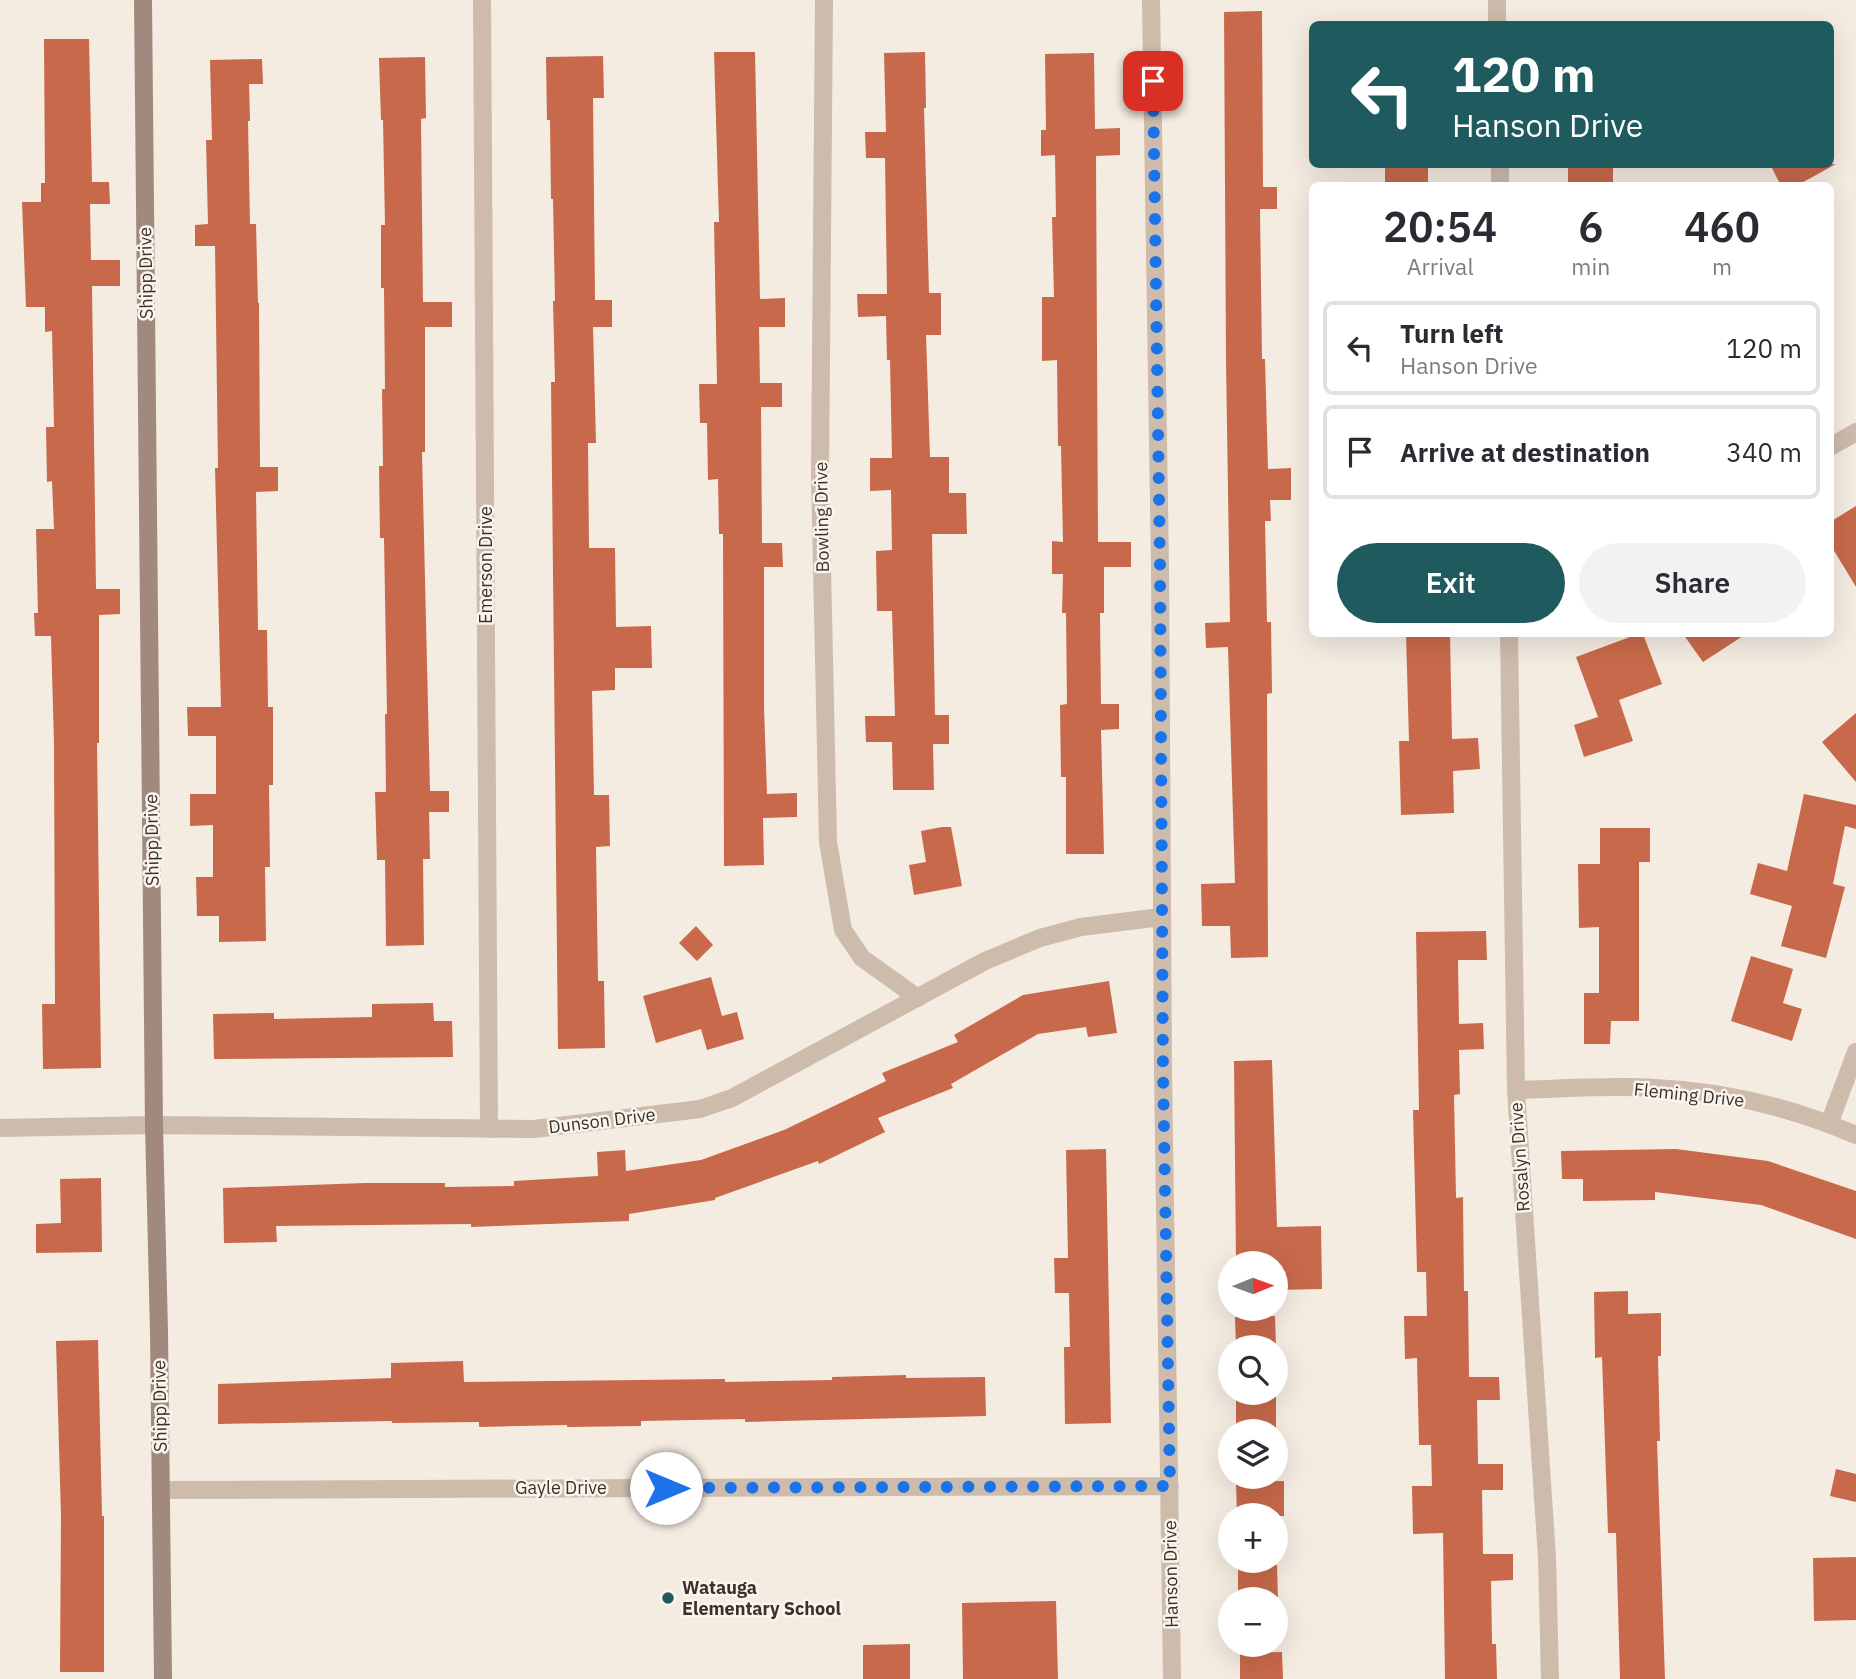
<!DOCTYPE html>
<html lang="en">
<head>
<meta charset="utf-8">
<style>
	body { margin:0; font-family:"IBM Plex Sans",sans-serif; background:#f2f2f3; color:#2b2b33; height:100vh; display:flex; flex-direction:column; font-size:26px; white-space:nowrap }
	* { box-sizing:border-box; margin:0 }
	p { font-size:23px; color:#7c7c81 }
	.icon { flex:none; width:38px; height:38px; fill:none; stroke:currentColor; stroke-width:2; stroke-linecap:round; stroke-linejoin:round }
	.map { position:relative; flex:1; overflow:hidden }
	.details { position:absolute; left:1309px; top:182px; width:525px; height:455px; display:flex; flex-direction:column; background:#fff; border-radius:10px; box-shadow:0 7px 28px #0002 }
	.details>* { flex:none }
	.guide { position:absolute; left:1309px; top:21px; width:525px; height:147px; border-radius:10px; box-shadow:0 7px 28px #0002; background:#1f5a5e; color:#fff; overflow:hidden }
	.needle { width:46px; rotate:89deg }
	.controls { position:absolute; left:1218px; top:1251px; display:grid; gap:14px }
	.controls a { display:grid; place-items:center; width:70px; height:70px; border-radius:50%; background:#fff; box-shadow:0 7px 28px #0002; font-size:35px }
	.pin { position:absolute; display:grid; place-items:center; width:60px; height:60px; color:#fff; margin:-30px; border-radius:14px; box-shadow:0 4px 10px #0006 }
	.me { position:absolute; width:77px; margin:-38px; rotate:90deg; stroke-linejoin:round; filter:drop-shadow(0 0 5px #0008) }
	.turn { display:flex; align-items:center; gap:24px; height:147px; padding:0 28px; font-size:32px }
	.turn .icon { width:91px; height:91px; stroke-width:2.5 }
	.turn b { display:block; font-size:49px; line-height:60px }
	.eta { display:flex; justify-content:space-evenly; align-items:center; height:119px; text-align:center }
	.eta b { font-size:42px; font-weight:600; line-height:49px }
	.primary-button { display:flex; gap:14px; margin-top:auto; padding:14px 28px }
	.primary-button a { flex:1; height:80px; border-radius:42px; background:#1f5a5e; color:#fff; font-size:28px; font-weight:600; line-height:80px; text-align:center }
	.primary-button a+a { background:#f2f2f3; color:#2b2b33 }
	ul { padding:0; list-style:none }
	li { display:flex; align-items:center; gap:21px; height:94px; margin:0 14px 10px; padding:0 14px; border:4px solid #e1e1e2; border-radius:10px }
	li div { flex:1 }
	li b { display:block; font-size:26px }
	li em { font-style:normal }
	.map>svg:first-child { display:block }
</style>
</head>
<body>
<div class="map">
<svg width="1856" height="1679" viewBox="0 0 1856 1679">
	<rect width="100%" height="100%" fill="#f4ebe1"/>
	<path fill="#c8694b" d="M 1262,11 L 1263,187 L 1277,187 L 1277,209 L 1260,209 L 1262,359 L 1265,359 L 1268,469 L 1291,468 L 1291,500 L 1270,500 L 1271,521 L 1265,521 L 1267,622 L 1271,622 L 1272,693 L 1267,694 L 1268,957 L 1231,958 L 1230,926 L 1202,926 L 1201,884 L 1235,883 L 1228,647 L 1206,648 L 1205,623 L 1230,622 L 1226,359 L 1224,12 Z
		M 44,39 L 89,39 L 92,182 L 109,182 L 110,204 L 90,204 L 91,260 L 120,260 L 120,286 L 92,286 L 96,589 L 120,589 L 120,614 L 99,615 L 99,743 L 97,743 L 101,1068 L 43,1069 L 42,1004 L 55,1004 L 54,744 L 51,636 L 35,636 L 34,613 L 38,613 L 36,529 L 54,529 L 52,481 L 47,482 L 46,427 L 54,427 L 52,331 L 45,332 L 45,307 L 26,307 L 22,202 L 41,202 L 41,183 L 45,183 Z
		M 714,52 L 755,52 L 760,299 L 785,298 L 785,327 L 759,327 L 760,383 L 782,383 L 782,407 L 761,407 L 762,543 L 782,543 L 783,567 L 764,567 L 764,707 L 767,794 L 797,793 L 797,817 L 763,818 L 764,865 L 724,866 L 723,534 L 719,534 L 718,479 L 708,480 L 707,423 L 700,423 L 699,384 L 717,384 L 714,222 L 719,222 Z
		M 925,52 L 926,108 L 924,108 L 929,293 L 941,293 L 941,335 L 926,335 L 930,457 L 949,457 L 949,493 L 966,493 L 967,534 L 932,534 L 935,715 L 949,715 L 949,744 L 933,744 L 934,790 L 893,790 L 892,742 L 866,742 L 865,716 L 895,716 L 892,611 L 877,611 L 876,551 L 892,550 L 891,490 L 870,491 L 870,458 L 892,458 L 890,360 L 887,360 L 886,316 L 858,317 L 857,294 L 887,294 L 885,158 L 866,158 L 865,132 L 886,132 L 884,53 Z
		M 1094,53 L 1095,129 L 1120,128 L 1120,155 L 1096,156 L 1098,542 L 1131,542 L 1131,567 L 1104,567 L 1104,613 L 1100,613 L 1101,704 L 1119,704 L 1119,729 L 1101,730 L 1104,854 L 1066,854 L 1066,777 L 1061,777 L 1060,705 L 1067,704 L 1066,613 L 1062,613 L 1063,574 L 1052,574 L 1052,541 L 1063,542 L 1061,446 L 1058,446 L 1057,360 L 1042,361 L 1042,297 L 1054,297 L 1052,217 L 1056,217 L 1055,155 L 1041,156 L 1041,130 L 1046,130 L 1045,54 Z
		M 603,56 L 604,98 L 593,98 L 595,300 L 612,300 L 612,327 L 593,327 L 596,443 L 588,443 L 589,548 L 615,548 L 616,627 L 651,626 L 652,668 L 615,668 L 615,690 L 592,691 L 594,795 L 609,795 L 610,846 L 596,847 L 598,981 L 604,981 L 605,1048 L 558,1049 L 551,382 L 555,382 L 553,301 L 555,301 L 553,199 L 551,199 L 550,120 L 547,120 L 546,57 Z
		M 425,57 L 426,118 L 421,119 L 423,302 L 452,302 L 452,327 L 425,327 L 425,452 L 422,452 L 430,791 L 449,791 L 449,812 L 429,812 L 430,859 L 423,859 L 424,945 L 386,946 L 385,860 L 377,860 L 375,792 L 386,792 L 385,714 L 387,714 L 384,538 L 380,538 L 379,466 L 383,466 L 382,389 L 385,389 L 384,288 L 381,288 L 381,225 L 385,225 L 383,120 L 381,120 L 379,58 Z
		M 262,59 L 263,84 L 249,84 L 250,121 L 248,121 L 250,224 L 256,224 L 258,303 L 259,303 L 260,467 L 278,467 L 278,491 L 256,492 L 258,630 L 267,630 L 268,707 L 273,707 L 273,785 L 269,785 L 270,867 L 265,867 L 266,941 L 219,942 L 219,916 L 197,916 L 196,877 L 213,877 L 213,825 L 190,826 L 190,794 L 216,794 L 216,736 L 188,736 L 187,707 L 221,707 L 215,468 L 218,468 L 215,246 L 195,246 L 195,225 L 208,224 L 206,140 L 212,140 L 210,60 Z
		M 1385,164 L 1428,164 L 1428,186 L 1385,186 Z
		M 1568,164 L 1613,164 L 1613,186 L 1568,186 Z
		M 1770,164 L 1836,164 L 1796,186 L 1781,186 Z
		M 1856,506 L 1856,587 L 1830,544 L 1830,522 Z
		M 1406,634 L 1450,634 L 1452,739 L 1478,738 L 1480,769 L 1453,771 L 1454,813 L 1401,815 L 1399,741 L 1409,741 Z
		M 1638,634 L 1643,634 L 1662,684 L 1619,700 L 1633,741 L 1584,757 L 1574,725 L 1598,717 L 1576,657 Z
		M 1683,634 L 1746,634 L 1703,662 Z
		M 1856,713 L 1856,782 L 1822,742 Z
		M 1804,794 L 1856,805 L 1856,829 L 1845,826 L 1833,884 L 1845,887 L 1826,958 L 1781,946 L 1792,906 L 1750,894 L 1758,863 L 1787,871 Z
		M 942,827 L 951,827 L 962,886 L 914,895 L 909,865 L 926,862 L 921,831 Z
		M 1600,828 L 1650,828 L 1650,862 L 1639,862 L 1639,1021 L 1611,1021 L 1610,1044 L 1584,1044 L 1584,993 L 1599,993 L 1599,927 L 1579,928 L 1578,864 L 1600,864 Z
		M 696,926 L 713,945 L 697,961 L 679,943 Z
		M 1486,931 L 1487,960 L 1458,960 L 1459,1024 L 1483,1023 L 1484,1049 L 1459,1050 L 1460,1094 L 1454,1095 L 1456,1198 L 1463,1197 L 1464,1291 L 1468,1291 L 1469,1377 L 1499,1377 L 1500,1400 L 1477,1400 L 1478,1464 L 1503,1464 L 1503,1490 L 1482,1490 L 1483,1554 L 1513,1554 L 1513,1580 L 1491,1581 L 1492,1644 L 1496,1644 L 1497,1679 L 1445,1679 L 1443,1533 L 1413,1534 L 1412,1486 L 1432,1486 L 1431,1445 L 1419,1445 L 1417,1358 L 1405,1359 L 1404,1316 L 1427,1316 L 1426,1272 L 1417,1272 L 1413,1110 L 1419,1110 L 1416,932 Z
		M 1751,956 L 1793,969 L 1783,1003 L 1802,1009 L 1792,1041 L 1731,1021 Z
		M 711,977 L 722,1016 L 737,1012 L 744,1039 L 707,1050 L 701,1029 L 656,1043 L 643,996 Z
		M 1109,981 L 1117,1033 L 1088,1037 L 1086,1027 L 1038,1034 L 951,1084 L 953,1088 L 878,1118 L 885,1132 L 819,1164 L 818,1161 L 715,1198 L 715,1200 L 629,1214 L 629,1221 L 471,1227 L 471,1224 L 276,1226 L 277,1242 L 224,1243 L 223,1188 L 365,1183 L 445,1183 L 445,1187 L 514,1186 L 514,1181 L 598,1176 L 597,1152 L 625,1150 L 626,1171 L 701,1160 L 784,1130 L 886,1081 L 882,1073 L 958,1042 L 954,1035 L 1023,995 Z
		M 433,1003 L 434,1021 L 452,1021 L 453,1057 L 214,1059 L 213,1014 L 274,1013 L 274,1019 L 372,1017 L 372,1004 Z
		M 1272,1060 L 1277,1227 L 1321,1226 L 1322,1289 L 1276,1290 L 1276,1264 L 1236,1264 L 1234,1061 Z
		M 1106,1149 L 1111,1423 L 1065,1424 L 1064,1347 L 1070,1347 L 1069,1293 L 1055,1293 L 1054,1258 L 1068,1258 L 1066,1150 Z
		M 1676,1149 L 1768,1161 L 1856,1191 L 1856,1239 L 1761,1205 L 1655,1192 L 1655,1200 L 1583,1201 L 1583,1179 L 1562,1179 L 1561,1151 Z
		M 101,1178 L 102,1252 L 36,1253 L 36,1224 L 61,1223 L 60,1179 Z
		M 1628,1291 L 1628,1314 L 1661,1313 L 1661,1356 L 1658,1356 L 1660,1441 L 1657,1441 L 1665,1679 L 1620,1679 L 1616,1533 L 1608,1533 L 1602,1357 L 1595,1358 L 1594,1292 Z
		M 1275,1316 L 1276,1348 L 1236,1348 L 1235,1317 Z
		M 98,1340 L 102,1516 L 104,1516 L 104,1672 L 60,1672 L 61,1516 L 56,1341 Z
		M 463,1361 L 464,1382 L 725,1379 L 725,1382 L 832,1380 L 832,1377 L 906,1375 L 906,1378 L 985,1377 L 986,1416 L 745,1422 L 745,1419 L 641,1421 L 641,1426 L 567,1427 L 567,1425 L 479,1427 L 479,1422 L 392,1423 L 392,1421 L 218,1424 L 218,1384 L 391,1378 L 391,1363 Z
		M 1276,1397 L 1276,1432 L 1236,1432 L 1236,1398 Z
		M 1836,1469 L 1856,1474 L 1856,1502 L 1830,1496 Z
		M 1284,1481 L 1284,1516 L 1237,1516 L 1236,1482 Z
		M 1856,1557 L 1856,1620 L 1814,1621 L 1813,1558 Z
		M 1277,1565 L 1278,1600 L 1238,1600 L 1238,1566 Z
		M 1056,1601 L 1058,1679 L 963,1679 L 962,1603 Z
		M 910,1644 L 910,1679 L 863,1679 L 863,1645 Z
		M 1282,1652 L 1283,1679 L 1240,1679 L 1240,1653 Z"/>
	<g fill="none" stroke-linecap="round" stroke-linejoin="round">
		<path stroke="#cdbbac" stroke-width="18" d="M 482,0 L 489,1129
			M 824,0 L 820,475 L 828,842 L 843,930 L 862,958 L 918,998
			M 1151,0 L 1160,566 L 1163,1071 L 1172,1679
			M 1497,0 L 1497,24
			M 1500,164 L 1500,186
			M 1830,447 L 1856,432
			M 1509,634 L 1516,1090 L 1547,1558 L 1550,1679
			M 1516,1090 C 1562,1089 1609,1085 1655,1088 C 1723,1091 1793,1108 1856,1135
			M 1829,1124 L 1856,1052
			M 0,1128 L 154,1125 L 534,1129 L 700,1109 L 732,1098 L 985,961 L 1040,938 L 1081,927 L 1161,917
			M 162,1490 L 1170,1486"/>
		<path stroke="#a18a7d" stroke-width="18" d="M 143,0 L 154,1125 L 159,1332 L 163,1679"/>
	</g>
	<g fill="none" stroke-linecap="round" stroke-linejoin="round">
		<path stroke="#1a73e8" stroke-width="12" stroke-dasharray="0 21.6" d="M 666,1488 L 1170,1486 L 1163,1071 L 1160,566 L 1153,81"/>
	</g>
	<circle fill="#1f5a5e" stroke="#fbf5ee" stroke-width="2.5" cx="668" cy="1598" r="7"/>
	<g text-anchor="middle" stroke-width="5" stroke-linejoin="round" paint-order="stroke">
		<g font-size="18" fill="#3b302b" stroke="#fbf5ee">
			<text transform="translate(146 273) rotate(-91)" y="6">Shipp Drive</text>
			<text transform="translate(822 517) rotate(-91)" y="6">Bowling Drive</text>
			<text transform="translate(486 565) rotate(-90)" y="6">Emerson Drive</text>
			<text transform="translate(152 840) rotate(-91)" y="6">Shipp Drive</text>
			<text transform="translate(1689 1095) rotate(6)" y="6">Fleming Drive</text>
			<text transform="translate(602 1121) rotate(-7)" y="6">Dunson Drive</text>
			<text transform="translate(1520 1157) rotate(-94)" y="6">Rosalyn Drive</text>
			<text transform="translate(160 1406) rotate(-91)" y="6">Shipp Drive</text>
			<text x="561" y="1494">Gayle Drive</text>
			<text transform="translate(1171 1574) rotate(-91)" y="6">Hanson Drive</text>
		</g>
		<g font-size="18" font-weight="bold" fill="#3b302b" stroke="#fbf5ee" text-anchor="start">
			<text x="682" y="1594">Watauga<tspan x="682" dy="21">Elementary School</tspan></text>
		</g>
	</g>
</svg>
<div class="controls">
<a><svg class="needle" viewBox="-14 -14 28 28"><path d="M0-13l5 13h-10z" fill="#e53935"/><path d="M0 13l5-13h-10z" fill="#7c7c81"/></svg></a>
<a><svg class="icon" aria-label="search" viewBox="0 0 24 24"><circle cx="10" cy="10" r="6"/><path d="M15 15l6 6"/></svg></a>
<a><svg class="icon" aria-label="layers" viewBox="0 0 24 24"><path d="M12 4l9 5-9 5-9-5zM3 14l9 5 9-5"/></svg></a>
<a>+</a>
<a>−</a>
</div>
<div class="pin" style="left:1153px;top:81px;background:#d93025"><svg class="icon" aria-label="arrive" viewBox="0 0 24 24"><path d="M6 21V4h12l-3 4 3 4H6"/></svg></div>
<svg class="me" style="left:666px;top:1488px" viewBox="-20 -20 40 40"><circle r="19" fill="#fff"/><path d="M0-13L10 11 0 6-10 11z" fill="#1a73e8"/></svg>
<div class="guide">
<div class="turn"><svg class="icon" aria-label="left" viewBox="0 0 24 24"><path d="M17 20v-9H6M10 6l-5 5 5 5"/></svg><div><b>120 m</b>Hanson Drive</div></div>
</div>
<section class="details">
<div class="eta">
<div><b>20:54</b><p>Arrival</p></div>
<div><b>6</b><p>min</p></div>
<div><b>460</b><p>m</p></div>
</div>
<ul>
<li><svg class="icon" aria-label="left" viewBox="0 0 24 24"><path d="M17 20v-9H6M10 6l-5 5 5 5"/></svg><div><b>Turn left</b><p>Hanson Drive</p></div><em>120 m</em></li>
<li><svg class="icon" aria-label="arrive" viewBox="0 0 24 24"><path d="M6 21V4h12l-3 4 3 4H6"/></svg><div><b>Arrive at destination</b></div><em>340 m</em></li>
</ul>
<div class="primary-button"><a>Exit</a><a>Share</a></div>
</section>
</div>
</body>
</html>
